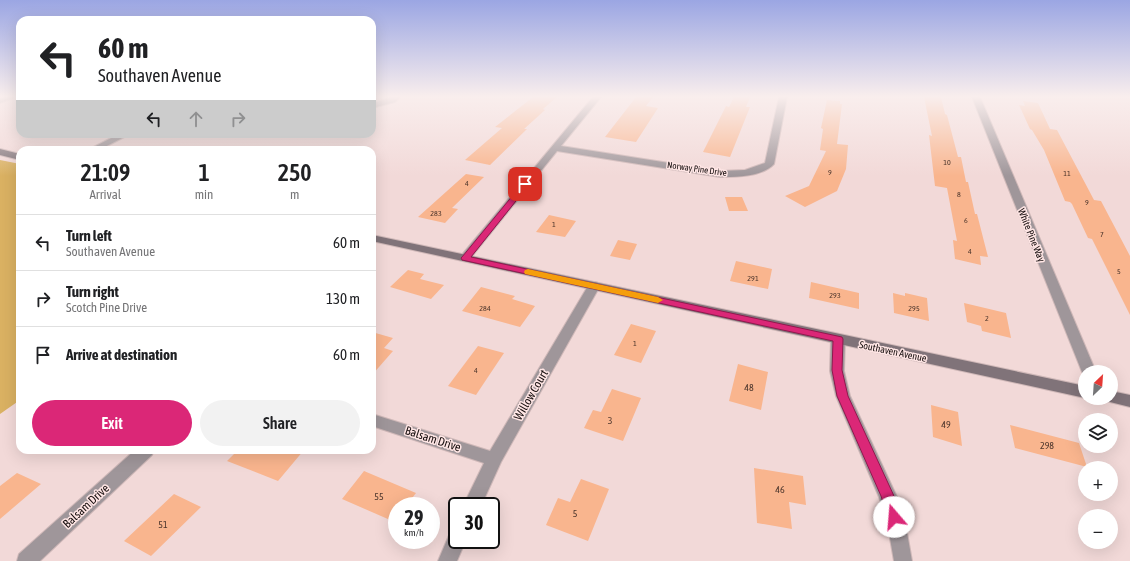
<!DOCTYPE html>
<html lang="en">
<head>
<meta charset="utf-8">
<style>
	body { margin:0; font-family:"Asap Condensed",sans-serif; background:#f2f2f2; color:#202124; height:100vh; display:flex; flex-direction:column; font-size:15px; white-space:nowrap }
	* { box-sizing:border-box; margin:0 }
	p { font-size:13px; color:#757577 }
	.icon { flex:none; width:22px; height:22px; fill:none; stroke:currentColor; stroke-width:2; stroke-linecap:round; stroke-linejoin:round }
	.map { position:relative; flex:1; overflow:hidden }
	.details { position:absolute; left:16px; top:146px; width:360px; height:308px; display:flex; flex-direction:column; background:#fff; border-radius:12px; box-shadow:0 4px 16px #0002 }
	.details>* { flex:none }
	.guide { position:absolute; left:16px; top:16px; width:360px; height:122px; border-radius:12px; box-shadow:0 4px 16px #0002; background:#fff; color:#202124; overflow:hidden }
	.needle { width:26px; rotate:25deg }
	.fabs { position:absolute; left:1078px; top:365px; display:grid; gap:8px }
	.fabs a { display:grid; place-items:center; width:40px; height:40px; border-radius:50%; background:#fff; box-shadow:0 4px 16px #0002; font-size:20px }
	.speed { position:absolute; left:388px; top:497px; display:flex; gap:8px; font-size:20px; font-weight:700; text-align:center }
	.speed>* { display:grid; place-content:center; width:52px; height:52px; border-radius:50%; background:#fff; box-shadow:0 4px 16px #0002; line-height:1 }
	.speed small { font-size:10px; font-weight:400 }
	.speed .limit { border:2px solid #111; border-radius:6px; background:#fff; color:#111 }
	.pin { position:absolute; display:grid; place-items:center; width:34px; height:34px; color:#fff; margin:-17px; border-radius:8px; box-shadow:0 2px 6px #0006 }
	.me { position:absolute; width:44px; margin:-22px; rotate:342deg; stroke-linejoin:round; filter:drop-shadow(0 0 3px #0008) }
	.turn { display:flex; align-items:center; gap:14px; height:84px; padding:0 16px; font-size:18px }
	.turn .icon { width:52px; height:52px; stroke-width:2.5 }
	.turn b { display:block; font-size:28px; line-height:34px }
	.lanes { display:flex; align-items:center; height:38px; padding:0 16px; background:#0003; justify-content:center; gap:20px; direction:ltr }
	.lanes .off { opacity:.35 }
	.eta { display:flex; justify-content:space-evenly; align-items:center; height:68px; text-align:center }
	.eta b { font-size:24px; font-weight:600; line-height:28px }
	.action { display:flex; gap:8px; margin-top:auto; padding:8px 16px }
	.action a { flex:1; height:46px; border-radius:24px; background:#db2777; color:#fff; font-size:16px; font-weight:600; line-height:46px; text-align:center }
	.action a+a { background:#f2f2f2; color:#202124 }
	ul { padding:0; list-style:none }
	li { display:flex; align-items:center; gap:12px; height:56px; padding:0 16px; border-top:1px solid #e0e0e0 }
	li div { flex:1 }
	li b { display:block; font-size:15px }
	li em { font-style:normal }
	.map>svg:first-child { display:block }
</style>
</head>
<body>
<div class="map">
<svg width="1130" height="561" viewBox="0 0 1130 561">
	<rect width="100%" height="100%" fill="#f2d9d8"/>
	<path fill="#dab162" d="M 0,160 L 20,164 L 20,400 L 0,414 Z"/>
	<path fill="#f9b58e" d="M 533,97 L 557,97 L 543,109 L 545,110 L 524,129 L 527,129 L 490,165 L 465,160 L 502,128 L 495,127 Z
		M 636,97 L 653,97 L 646,106 L 658,108 L 636,142 L 605,137 Z
		M 734,97 L 750,97 L 746,107 L 750,107 L 730,157 L 703,152 L 726,106 L 729,107 Z
		M 924,97 L 941,97 L 945,114 L 947,115 L 958,157 L 961,157 L 966,182 L 968,182 L 975,214 L 977,214 L 988,257 L 980,256 L 981,265 L 955,259 L 953,240 L 957,241 L 947,188 L 935,186 L 929,135 L 932,136 Z
		M 827,100 L 840,101 L 840,104 L 842,104 L 837,144 L 848,145 L 846,169 L 837,191 L 805,207 L 785,196 L 809,186 L 826,151 L 820,150 L 823,129 L 821,128 Z
		M 1023,101 L 1038,103 L 1050,129 L 1057,130 L 1094,200 L 1101,201 L 1130,256 L 1130,315 L 1092,239 L 1088,238 L 1072,204 L 1070,202 L 1065,201 L 1044,150 L 1032,130 L 1030,129 L 1019,105 L 1025,106 Z
		M 466,174 L 484,177 L 452,208 L 458,209 L 445,223 L 418,217 Z
		M 725,197 L 742,197 L 748,211 L 729,211 Z
		M 549,215 L 576,221 L 565,237 L 536,232 Z
		M 618,240 L 637,244 L 630,260 L 610,256 Z
		M 736,261 L 772,269 L 768,289 L 730,281 Z
		M 408,270 L 424,274 L 420,279 L 444,285 L 431,299 L 390,287 Z
		M 811,282 L 859,293 L 859,309 L 809,298 Z
		M 481,287 L 515,296 L 512,299 L 535,306 L 520,327 L 462,311 Z
		M 893,293 L 905,296 L 905,293 L 927,298 L 929,321 L 894,313 Z
		M 964,303 L 1006,313 L 1011,338 L 982,331 L 981,326 L 967,322 Z
		M 631,324 L 656,331 L 641,363 L 614,355 Z
		M 372,332 L 393,338 L 384,348 L 393,351 L 372,375 Z
		M 478,346 L 504,353 L 476,395 L 448,386 Z
		M 738,364 L 768,372 L 761,410 L 729,401 Z
		M 612,389 L 641,398 L 623,441 L 584,428 L 593,410 L 601,412 Z
		M 931,405 L 958,412 L 962,446 L 933,437 Z
		M 1010,425 L 1079,443 L 1087,467 L 1015,448 Z
		M 238,450 L 304,450 L 278,481 L 227,461 Z
		M 754,468 L 803,476 L 806,505 L 789,502 L 792,529 L 757,523 Z
		M 364,471 L 416,493 L 406,506 L 397,506 L 397,523 L 342,499 Z
		M 17,473 L 41,484 L 0,519 L 0,486 Z
		M 581,479 L 609,489 L 588,541 L 546,525 L 558,498 L 570,502 Z
		M 174,494 L 201,507 L 151,556 L 124,541 Z"/>
	<g fill="none" stroke-linecap="round" stroke-linejoin="round">
		<g stroke="#cfb8b8" stroke-width="2">
			<path id="street" d="M 4,97 L 15,97 L 0,103 L 0,98 Z
				M 391,97 L 400,97 L 395,102 L 372,108 L 372,104 Z
				M 593,97 L 601,97 L 561,146 L 720,171 L 745,170 L 765,163 L 779,97 L 787,97 L 774,164 C 762,177 736,177 720,177 L 557,151 L 469,260 L 461,260 L 459,258 L 461,256 Z
				M 972,97 L 980,97 L 1096,372 L 1085,372 L 1085,376 L 1082,372 Z
				M 119,134 L 130,134 L 99,150 L 88,150 Z
				M 594,282 L 598,283 L 600,286 L 501,462 L 481,506 L 463,506 L 484,463 L 372,426 L 372,414 L 490,451 L 588,286 L 590,283 Z
				M 838,334 L 843,336 L 845,339 L 844,371 L 850,396 L 897,497 L 906,527 L 912,561 L 894,561 L 888,527 L 879,497 L 836,396 L 830,371 L 831,339 L 833,336 Z
				M 135,450 L 154,450 L 152,455 L 40,561 L 17,561 L 19,554 Z
				M 457,530 L 457,540 L 466,540 L 457,561 L 438,561 L 450,533 Z"/>
		</g>
		<g stroke="#cfb8b8" stroke-width="2">
			<path id="secondary" d="M 0,149 L 20,154 L 20,160 L 0,155 Z
				M 372,235 L 1085,386 L 1085,398 L 372,241 Z
				M 1111,391 L 1130,395 L 1130,407 L 1106,401 L 1104,398 L 1111,398 Z"/>
		</g>
		<use href="#street" fill="#9f969a" fill-rule="evenodd"/>
		<use href="#secondary" fill="#807379" fill-rule="evenodd"/>
	</g>
	<linearGradient id="sky" x2="0" y2="1"><stop stop-color="#9ba6e3"/><stop offset="0.55" stop-color="#f9eeed"/><stop offset="1" stop-color="#f9eeed" stop-opacity="0"/></linearGradient>
	<rect width="1130" height="176" fill="url(#sky)"/>
	<path fill="#db2777" stroke="#8e194d" d="M 525,182 L 529,184 L 528,186 L 471,257 L 842,337 L 843,339 L 842,370 L 848,396 L 894,496 L 901,517 L 899,521 L 894,523 L 889,521 L 881,496 L 837,396 L 832,370 L 833,341 L 462,260 L 461,258 L 462,257 L 523,183 Z"/>
	<path fill="#f59e0b" d="M 528,269 L 658,297 L 663,300 L 658,303 L 525,274 L 524,272 L 525,270 Z"/>
	<g text-anchor="middle" stroke-width="3" stroke-linejoin="round" paint-order="stroke">
		<g font-size="8" fill="#4e372d">
			<text x="947" y="165">10</text>
			<text x="830" y="175">9</text>
			<text x="1067" y="176">11</text>
			<text x="467" y="186">4</text>
			<text x="959" y="197">8</text>
			<text x="1087" y="205">9</text>
			<text x="436" y="216">283</text>
			<text x="966" y="223">6</text>
			<text x="554" y="227">1</text>
			<text x="1102" y="237">7</text>
			<text x="970" y="254">4</text>
			<text x="1119" y="274">5</text>
			<text x="753" y="281">291</text>
			<text x="835" y="298">293</text>
			<text x="485" y="311">284</text>
			<text x="914" y="311">295</text>
			<text x="987" y="321">2</text>
			<text x="635" y="346">1</text>
			<text x="476" y="373">4</text>
		</g>
		<g font-size="9" fill="#150d0d" stroke="#ffe6e5">
			<text transform="translate(697 169) rotate(8)" y="3">Norway Pine Drive</text>
		</g>
		<g font-size="10" fill="#150d0d" stroke="#ffe6e5">
			<text transform="translate(1032 235) rotate(68)" y="4">White Pine Way</text>
			<text transform="translate(893 351) rotate(12)" y="4">Southaven Avenue</text>
		</g>
		<g font-size="10" fill="#4e372d">
			<text x="749" y="391">48</text>
			<text x="610" y="424">3</text>
			<text x="946" y="428">49</text>
			<text x="1047" y="449">298</text>
			<text x="780" y="493">46</text>
			<text x="379" y="500">55</text>
			<text x="575" y="517">5</text>
			<text x="163" y="528">51</text>
		</g>
		<g font-size="12" fill="#150d0d" stroke="#ffe6e5">
			<text transform="translate(531 395) rotate(-60)" y="4">Willow Court</text>
			<text transform="translate(433 439) rotate(18)" y="4">Balsam Drive</text>
			<text transform="translate(86 506) rotate(-43)" y="4">Balsam Drive</text>
		</g>
	</g>
</svg>
<div class="fabs">
<a><svg class="needle" viewBox="-14 -14 28 28"><path d="M0-13l5 13h-10z" fill="#e53935"/><path d="M0 13l5-13h-10z" fill="#757577"/></svg></a>
<a><svg class="icon" aria-label="layers" viewBox="0 0 24 24"><path d="M12 4l9 5-9 5-9-5zM3 14l9 5 9-5"/></svg></a>
<a>+</a>
<a>−</a>
</div>
<div class="speed"><div>29<small>km/h</small></div><div class="limit">30</div></div>
<div class="pin" style="left:525px;top:184px;background:#d93025"><svg class="icon" aria-label="arrive" viewBox="0 0 24 24"><path d="M6 21V4h12l-3 4 3 4H6"/></svg></div>
<svg class="me" style="left:894px;top:517px" viewBox="-20 -20 40 40"><circle r="19" fill="#fff"/><path d="M0-13L10 11 0 6-10 11z" fill="#db2777"/></svg>
<div class="guide">
<div class="turn"><svg class="icon" aria-label="left" viewBox="0 0 24 24"><path d="M17 20v-9H6M10 6l-5 5 5 5"/></svg><div><b>60 m</b>Southaven Avenue</div></div>
<div class="lanes"><svg class="icon" aria-label="left" viewBox="0 0 24 24"><path d="M17 20v-9H6M10 6l-5 5 5 5"/></svg><svg class="icon off" aria-label="ahead" viewBox="0 0 24 24"><path d="M12 20V5M6 11l6-6 6 6"/></svg><svg class="icon off" aria-label="right" viewBox="0 0 24 24"><path d="M7 20v-9h11M14 6l5 5-5 5"/></svg></div>
</div>
<section class="details">
<div class="eta">
<div><b>21:09</b><p>Arrival</p></div>
<div><b>1</b><p>min</p></div>
<div><b>250</b><p>m</p></div>
</div>
<ul>
<li><svg class="icon" aria-label="left" viewBox="0 0 24 24"><path d="M17 20v-9H6M10 6l-5 5 5 5"/></svg><div><b>Turn left</b><p>Southaven Avenue</p></div><em>60 m</em></li>
<li><svg class="icon" aria-label="right" viewBox="0 0 24 24"><path d="M7 20v-9h11M14 6l5 5-5 5"/></svg><div><b>Turn right</b><p>Scotch Pine Drive</p></div><em>130 m</em></li>
<li><svg class="icon" aria-label="arrive" viewBox="0 0 24 24"><path d="M6 21V4h12l-3 4 3 4H6"/></svg><div><b>Arrive at destination</b></div><em>60 m</em></li>
</ul>
<div class="action"><a>Exit</a><a>Share</a></div>
</section>
</div>
</body>
</html>
